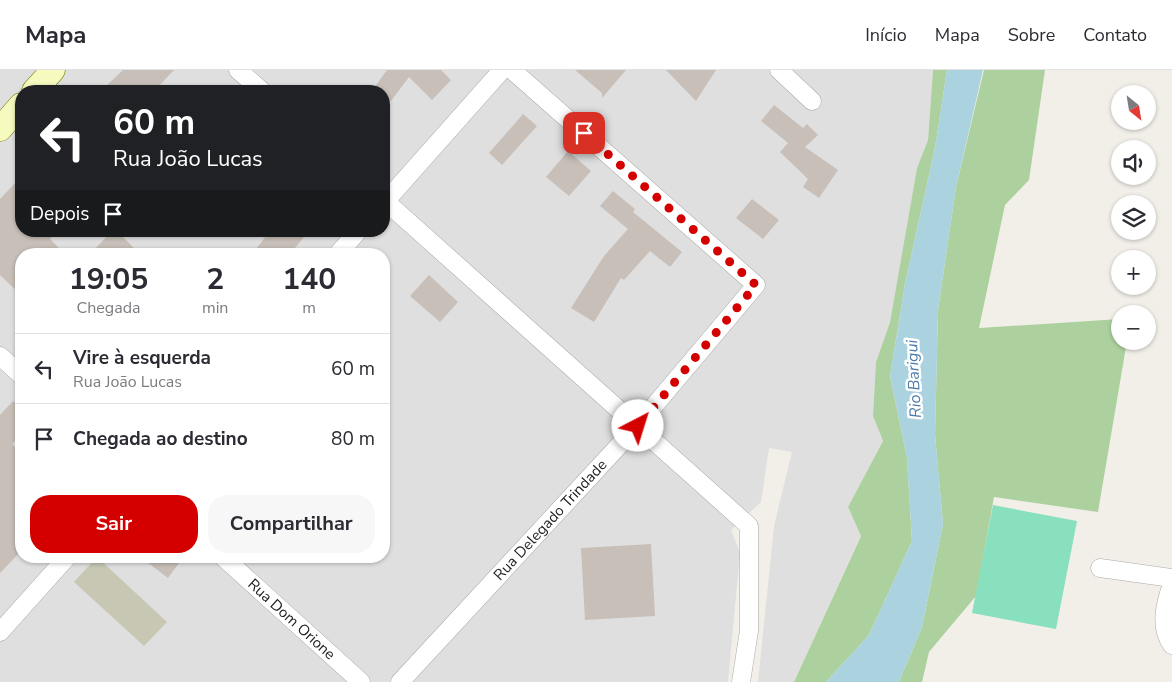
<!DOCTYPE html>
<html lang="pt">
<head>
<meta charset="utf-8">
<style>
	body { margin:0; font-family:"Nunito Sans",sans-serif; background:#f7f7f7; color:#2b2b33; height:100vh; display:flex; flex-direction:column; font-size:19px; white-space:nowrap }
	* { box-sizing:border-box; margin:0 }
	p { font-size:16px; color:#7c7c81 }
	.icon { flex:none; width:28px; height:28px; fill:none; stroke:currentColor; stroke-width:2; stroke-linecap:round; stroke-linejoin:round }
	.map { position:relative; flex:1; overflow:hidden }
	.drawer { position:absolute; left:15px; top:178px; width:375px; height:315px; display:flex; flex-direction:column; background:#fff; border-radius:20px; box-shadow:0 1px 4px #0004 }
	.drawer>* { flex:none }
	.top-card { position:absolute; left:15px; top:15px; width:375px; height:152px; border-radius:20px; box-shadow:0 1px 4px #0004; background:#202124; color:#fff; overflow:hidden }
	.needle { width:32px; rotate:150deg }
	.buttons { position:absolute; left:1111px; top:15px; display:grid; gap:10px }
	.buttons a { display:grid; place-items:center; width:45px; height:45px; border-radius:50%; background:#fff; box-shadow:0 1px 4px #0004; font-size:25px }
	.pin { position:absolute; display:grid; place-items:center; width:42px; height:42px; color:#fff; margin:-21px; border-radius:10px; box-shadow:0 2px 8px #0006 }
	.me { position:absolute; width:55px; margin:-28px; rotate:40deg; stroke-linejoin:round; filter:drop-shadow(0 0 4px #0008) }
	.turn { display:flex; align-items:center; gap:18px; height:105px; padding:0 15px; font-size:22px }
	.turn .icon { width:65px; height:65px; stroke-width:2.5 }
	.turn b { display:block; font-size:35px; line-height:42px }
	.then { display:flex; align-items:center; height:48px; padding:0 15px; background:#0003; gap:10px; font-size:19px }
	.eta { display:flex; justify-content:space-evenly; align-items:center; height:85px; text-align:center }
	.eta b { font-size:30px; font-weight:700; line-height:35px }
	.cta { display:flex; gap:10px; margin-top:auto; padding:10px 15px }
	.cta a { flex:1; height:58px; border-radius:20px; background:#d40000; color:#fff; font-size:20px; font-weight:700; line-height:58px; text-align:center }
	.cta a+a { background:#f7f7f7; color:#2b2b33 }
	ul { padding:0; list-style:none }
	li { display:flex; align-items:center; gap:15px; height:70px; padding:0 15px; border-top:1px solid #e1e1e2 }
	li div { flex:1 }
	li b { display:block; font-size:19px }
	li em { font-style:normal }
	header { display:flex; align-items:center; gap:30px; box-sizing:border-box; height:70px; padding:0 25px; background:#fff; border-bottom:1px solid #e1e1e2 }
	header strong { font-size:24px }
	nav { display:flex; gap:28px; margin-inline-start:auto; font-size:18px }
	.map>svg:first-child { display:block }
</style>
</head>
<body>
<header>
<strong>Mapa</strong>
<nav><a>Início</a><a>Mapa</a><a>Sobre</a><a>Contato</a></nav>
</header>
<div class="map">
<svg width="1172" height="612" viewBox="0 0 1172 612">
	<rect width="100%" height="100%" fill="#f2efe9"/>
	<path fill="#e0dfdf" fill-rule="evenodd" d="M 0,0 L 933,0 L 928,70 L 917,98 L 890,252 L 876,292 L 873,346 L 883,371 L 848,437 L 861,465 L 794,612 L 758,612 L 774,456 L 792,382 L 769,378 L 761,432 L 731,460 L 740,483 L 728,612 L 0,612 ZM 21,21 L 384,21 L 384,161 L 21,161 ZM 21,184 L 384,184 L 384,486 L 21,486 Z"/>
	<path fill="#c7c7b4" d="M 97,487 L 167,552 L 144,576 L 74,512 Z"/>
	<path fill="#add19e" d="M 933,0 L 947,0 L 935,78 L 905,214 L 890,306 L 907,388 L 912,471 L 869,565 L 826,612 L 794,612 L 861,466 L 848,437 L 883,371 L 873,346 L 876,292 L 890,252 L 917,98 L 928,70 Z
		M 984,0 L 1045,0 L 1029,110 L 1005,135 L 979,258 L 1120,249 L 1120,271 L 1127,271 L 1098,442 L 994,427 L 976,526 L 929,582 L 922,612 L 899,612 L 922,557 L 943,454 L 935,365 L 938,240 L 956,117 Z"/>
	<path fill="#88e0be" d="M 993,435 L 1077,451 L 1056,559 L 972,543 Z"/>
	<path fill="#aad3df" d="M 947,0 L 983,0 L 956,117 L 938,240 L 935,365 L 943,454 L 922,557 L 899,612 L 826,612 L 869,565 L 912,471 L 907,388 L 890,306 L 905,214 L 935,78 Z"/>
	<path fill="#c7bfb8" d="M 123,0 L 174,0 L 154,21 L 101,21 Z
		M 387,0 L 441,0 L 451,10 L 432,30 L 409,7 L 391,31 L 384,26 L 384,21 L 378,21 L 374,18 Z
		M 575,0 L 626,0 L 602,28 L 602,23 Z
		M 666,0 L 716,0 L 696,31 Z
		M 774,35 L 803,58 L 807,54 L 818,65 L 805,77 L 838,100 L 819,128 L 803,117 L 808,109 L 780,82 L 788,73 L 761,51 Z
		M 523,44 L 537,56 L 502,95 L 489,83 Z
		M 568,81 L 591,101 L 569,126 L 546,107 Z
		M 21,107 L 21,161 L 57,161 L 50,169 L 65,184 L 21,184 L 21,225 L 0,205 L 0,129 Z
		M 613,121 L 635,139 L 633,142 L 682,182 L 670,197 L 650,181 L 624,210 L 621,208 L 594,252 L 571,238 L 604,186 L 628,159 L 600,136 Z
		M 752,129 L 779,150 L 763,169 L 736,148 Z
		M 112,161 L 117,161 L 140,184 L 90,184 Z
		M 270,161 L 309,161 L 290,184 L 252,184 Z
		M 429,205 L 458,232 L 440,252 L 410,226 Z
		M 13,331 L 21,338 L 21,365 L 12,374 L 21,383 L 21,481 L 0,503 L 0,345 Z
		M 651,474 L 655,546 L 585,550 L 581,478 Z
		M 139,486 L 184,486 L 168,508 Z"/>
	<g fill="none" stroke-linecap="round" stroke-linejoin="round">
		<g stroke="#a9a9a9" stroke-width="19">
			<g id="minor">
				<path d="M 238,0 L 262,21"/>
				<path d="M 779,0 L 812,31"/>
				<path d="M 384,130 L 749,456 L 749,561 L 741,612"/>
				<path d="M 384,133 L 502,0"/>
				<path d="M 338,184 L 358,161"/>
				<path d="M 0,286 L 21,305"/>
				<path id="s1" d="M 222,486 L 361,612"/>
				<path d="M 1100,498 L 1172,508"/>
				<path d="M 1172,514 C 1165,534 1159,557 1172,575"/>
				<path d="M 0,562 L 68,486"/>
				<path id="s2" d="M 400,612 L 638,355 L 756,215 L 512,0"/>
			</g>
		</g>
		<g stroke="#707d05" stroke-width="25">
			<path id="secondary" d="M 34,21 L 53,0
				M 0,59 L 21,35"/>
		</g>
		<use href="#minor" stroke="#fff" stroke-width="18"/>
		<use href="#secondary" stroke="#f7fabf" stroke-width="24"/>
	</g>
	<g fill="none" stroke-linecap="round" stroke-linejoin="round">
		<path stroke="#d40000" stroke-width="9" stroke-dasharray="0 16.2" d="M 584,63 L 756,215 L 638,356"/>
	</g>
	<g text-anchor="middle" stroke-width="5" stroke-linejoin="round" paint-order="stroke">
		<g font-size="15" fill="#222" stroke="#fff">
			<text dy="5" stroke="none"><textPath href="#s2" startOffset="221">Rua Delegado Trindade</textPath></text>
			<text dy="5" stroke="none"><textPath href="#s1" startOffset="94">Rua Dom Orione</textPath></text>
		</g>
		<g font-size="16" font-style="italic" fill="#4a7aab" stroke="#fff">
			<text transform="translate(913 309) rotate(-93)" y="6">Rio Barigui</text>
		</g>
	</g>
</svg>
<div class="buttons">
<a><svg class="needle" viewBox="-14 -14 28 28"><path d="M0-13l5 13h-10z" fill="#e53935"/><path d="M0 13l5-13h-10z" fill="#7c7c81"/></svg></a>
<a><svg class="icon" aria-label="sound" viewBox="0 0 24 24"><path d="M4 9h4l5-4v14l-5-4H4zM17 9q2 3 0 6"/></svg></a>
<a><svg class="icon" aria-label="layers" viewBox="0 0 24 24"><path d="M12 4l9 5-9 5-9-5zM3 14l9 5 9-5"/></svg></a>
<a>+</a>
<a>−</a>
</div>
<div class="pin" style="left:584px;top:63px;background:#d93025"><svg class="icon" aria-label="arrive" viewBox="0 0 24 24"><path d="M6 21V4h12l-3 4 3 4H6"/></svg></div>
<svg class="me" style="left:638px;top:356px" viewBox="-20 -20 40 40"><circle r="19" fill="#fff"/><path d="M0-13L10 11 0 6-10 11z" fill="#d40000"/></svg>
<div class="top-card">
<div class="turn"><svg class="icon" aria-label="left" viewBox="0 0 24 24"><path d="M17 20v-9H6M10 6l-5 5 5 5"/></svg><div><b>60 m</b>Rua João Lucas</div></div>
<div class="then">Depois<svg class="icon" aria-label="arrive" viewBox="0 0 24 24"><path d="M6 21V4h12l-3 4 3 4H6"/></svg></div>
</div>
<section class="drawer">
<div class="eta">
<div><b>19:05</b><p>Chegada</p></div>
<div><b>2</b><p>min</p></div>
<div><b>140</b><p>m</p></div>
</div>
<ul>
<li><svg class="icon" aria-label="left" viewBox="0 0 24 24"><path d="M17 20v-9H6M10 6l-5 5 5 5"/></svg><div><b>Vire à esquerda</b><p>Rua João Lucas</p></div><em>60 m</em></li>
<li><svg class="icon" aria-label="arrive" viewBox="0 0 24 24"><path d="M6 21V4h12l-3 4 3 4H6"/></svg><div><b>Chegada ao destino</b></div><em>80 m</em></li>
</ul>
<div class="cta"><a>Sair</a><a>Compartilhar</a></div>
</section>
</div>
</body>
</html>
